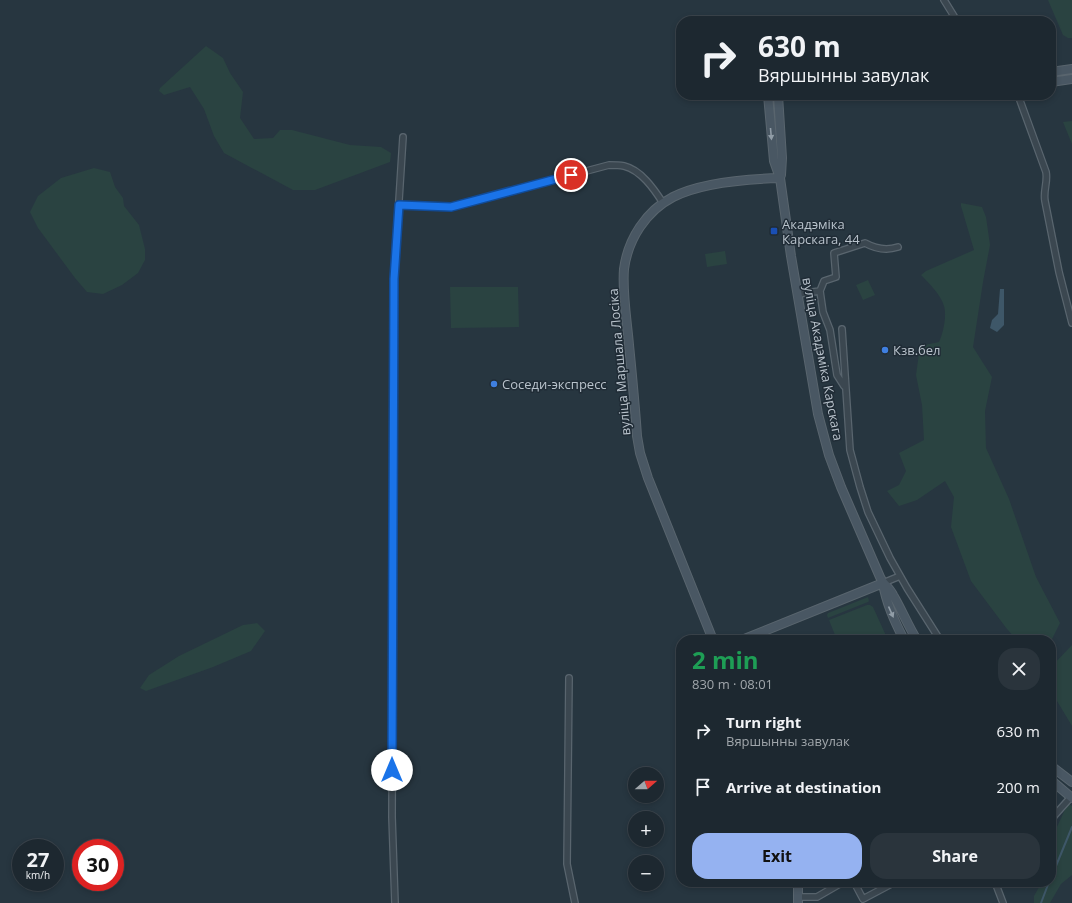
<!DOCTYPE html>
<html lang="en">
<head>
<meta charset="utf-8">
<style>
	body { margin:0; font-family:"Open Sans",sans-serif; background:#2a343c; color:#f1f3f6; height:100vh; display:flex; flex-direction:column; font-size:15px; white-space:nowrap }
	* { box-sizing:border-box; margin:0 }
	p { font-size:13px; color:#a0a6ab }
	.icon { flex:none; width:22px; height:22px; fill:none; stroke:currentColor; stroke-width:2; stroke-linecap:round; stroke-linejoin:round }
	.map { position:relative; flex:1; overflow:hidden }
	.side { position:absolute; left:676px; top:635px; width:380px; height:252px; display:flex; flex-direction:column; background:#1d2830; border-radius:16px; box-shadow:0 2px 6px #0003,0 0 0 1px #3b444c }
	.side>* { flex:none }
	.banner { position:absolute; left:676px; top:16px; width:380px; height:84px; border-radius:16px; box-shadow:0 2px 6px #0003,0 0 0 1px #3b444c; background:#1d2830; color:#f1f3f6; overflow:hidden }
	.needle { width:26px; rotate:70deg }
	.tools { position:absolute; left:628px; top:767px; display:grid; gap:8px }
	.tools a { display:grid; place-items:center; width:36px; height:36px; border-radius:50%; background:#1d2830; box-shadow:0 2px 6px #0003,0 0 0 1px #3b444c; font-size:20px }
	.speed { position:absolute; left:12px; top:839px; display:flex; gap:8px; font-size:20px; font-weight:700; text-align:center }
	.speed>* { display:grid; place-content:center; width:52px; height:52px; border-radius:50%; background:#1d2830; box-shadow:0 2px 6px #0003,0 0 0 1px #3b444c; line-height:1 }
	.speed small { font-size:10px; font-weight:400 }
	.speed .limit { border:6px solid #d22; background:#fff; color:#111 }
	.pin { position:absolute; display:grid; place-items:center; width:34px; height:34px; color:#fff; margin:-17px; border:2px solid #fff; border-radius:50%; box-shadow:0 1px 4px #0007 }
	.me { position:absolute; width:44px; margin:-22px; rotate:0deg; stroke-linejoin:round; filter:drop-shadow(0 0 3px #0008) }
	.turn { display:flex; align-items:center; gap:14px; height:84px; padding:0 16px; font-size:18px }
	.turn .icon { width:52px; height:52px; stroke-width:2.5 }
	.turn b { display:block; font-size:28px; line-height:34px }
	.round { display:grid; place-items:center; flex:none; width:42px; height:42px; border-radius:16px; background:#2a343c }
	.head { display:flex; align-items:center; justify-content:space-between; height:68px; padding:0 16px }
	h1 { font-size:24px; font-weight:700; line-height:30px; color:#1e9e55 }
	.button { display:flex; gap:8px; margin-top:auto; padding:8px 16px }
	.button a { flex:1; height:46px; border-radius:16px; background:#95b2f1; color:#111; font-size:16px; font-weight:700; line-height:46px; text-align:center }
	.button a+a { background:#2a343c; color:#f1f3f6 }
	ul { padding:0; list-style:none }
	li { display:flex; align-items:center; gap:12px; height:56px; padding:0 16px }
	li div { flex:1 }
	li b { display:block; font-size:15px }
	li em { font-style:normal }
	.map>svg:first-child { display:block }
</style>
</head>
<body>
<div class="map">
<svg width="1072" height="903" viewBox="0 0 1072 903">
	<rect width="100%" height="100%" fill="#273640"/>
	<path fill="#2a4341" d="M 1048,0 L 1072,0 L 1072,38 L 1068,38 L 1063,35 Z
		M 206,46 L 223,58 L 230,73 L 243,92 L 240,118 L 254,139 L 273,138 L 280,130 L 292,130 L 350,145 L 381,147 L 391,153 L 390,162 L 315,190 L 293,190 L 224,153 L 214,136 L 204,109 L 190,87 L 164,95 L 159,91 L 160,88 Z
		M 1072,121 L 1072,144 L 1063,122 Z
		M 94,168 L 110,172 L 115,187 L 123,198 L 124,206 L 139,225 L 145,249 L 145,260 L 138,273 L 122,285 L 103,294 L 87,292 L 75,278 L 38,228 L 30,212 L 38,196 L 61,178 Z
		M 961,203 L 982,207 L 986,217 L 990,245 L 983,282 L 973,347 L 992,377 L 985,411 L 986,448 L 1009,499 L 1036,577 L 1060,623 L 1051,641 L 1017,640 L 1007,629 L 971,581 L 951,527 L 954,497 L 945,481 L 917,500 L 899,506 L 887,491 L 899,485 L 906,471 L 899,453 L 924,440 L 922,405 L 916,375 L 920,346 L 939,342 C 943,334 947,316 944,306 C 941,295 929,283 921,275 L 926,271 L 974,250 L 961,206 Z
		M 725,251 L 727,264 L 707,267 L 705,254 Z
		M 868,280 L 875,295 L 863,300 L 856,285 Z
		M 450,287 L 518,287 L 519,327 L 451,328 Z
		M 868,597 L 869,601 L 868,602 L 828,618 L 827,615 L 828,613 Z
		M 867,605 L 870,605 L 873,607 L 888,640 L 837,640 L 829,620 Z
		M 257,623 L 265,631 L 251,651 L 213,667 L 146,691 L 140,688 L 149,675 L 179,656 L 243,625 Z
		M 1072,645 L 1072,726 L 1051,691 L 1051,667 Z
		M 1068,803 L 1072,806 L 1072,875 L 1061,884 L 1050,903 L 1034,903 L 1034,896 L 1042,882 L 1051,882 L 1051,840 Z"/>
	<path fill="#3e5768" d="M 1000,289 L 1004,289 L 1004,325 L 997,332 L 990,328 L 992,320 L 998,314 Z"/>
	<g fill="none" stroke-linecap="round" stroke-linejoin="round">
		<path stroke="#3e5768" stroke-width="2" d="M 1051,878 L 1072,827
			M 1041,903 L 1049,882"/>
		<g stroke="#59656e" stroke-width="8">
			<path id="minor" d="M 944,0 L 957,21
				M 1018,95 L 1046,172 C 1048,182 1043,191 1045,201 L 1059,272 L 1072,323
				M 399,205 L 451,207 L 609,165 C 614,165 619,165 624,166 C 641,170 654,189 663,203
				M 798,294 L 820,291
				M 842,329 L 850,450 L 860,487 L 868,512 L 890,558 L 907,588 L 940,640
				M 844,386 L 837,375 L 830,330 L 823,312 L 820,291 L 824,281 L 836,277 L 834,253 L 865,243 C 876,249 886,251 898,247
				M 883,583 L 900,576
				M 761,633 L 764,640
				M 569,678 L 567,864 L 575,903
				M 1051,824 L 1054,816 L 1071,797
				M 854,882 L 863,899 L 895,882
				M 995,882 L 1003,903
				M 799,897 L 817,897 L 843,882
				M 395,903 L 392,817 L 394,279 L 403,137"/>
		</g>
		<g stroke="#59656e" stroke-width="10">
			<path id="secondary" d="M 1051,72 L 1072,69
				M 1051,82 L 1072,79
				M 768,95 L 774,161 L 780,178 L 791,256 L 818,414 L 829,455 L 841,487 L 880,577 C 883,584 890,588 893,595 C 902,610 908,626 917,640
				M 778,95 L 782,158 L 781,175
				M 883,583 C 886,603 895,622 904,640
				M 713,640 L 648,478 L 640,453 L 637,436 C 635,406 632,375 629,345 C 627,321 622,293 624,269 C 628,239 646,211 673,197 C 702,182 748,179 780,178
				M 742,640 L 883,583
				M 1051,766 L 1072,782
				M 1051,780 L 1072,798
				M 798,882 L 798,903"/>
		</g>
		<use href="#minor" stroke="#3b4750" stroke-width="5.5"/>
		<use href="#secondary" stroke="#495763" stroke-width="8"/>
	</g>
	<defs><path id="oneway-solid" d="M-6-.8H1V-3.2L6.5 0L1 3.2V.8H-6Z"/></defs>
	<g fill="#919da7">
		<use href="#oneway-solid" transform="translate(771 134) rotate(85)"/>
		<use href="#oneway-solid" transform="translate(891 612) rotate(66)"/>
	</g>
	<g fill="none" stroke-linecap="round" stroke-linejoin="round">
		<g stroke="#114b97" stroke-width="10">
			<path id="route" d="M 392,770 L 394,279 L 399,205 L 451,207 L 571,175"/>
		</g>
		<use href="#route" stroke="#1a73e8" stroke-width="7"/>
	</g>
	<rect fill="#1a4fb4" stroke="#202c36" stroke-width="1.5" x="770" y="227" width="8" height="8" rx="2"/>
	<g fill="#3f7fe0" stroke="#202c36" stroke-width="1.5">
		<circle cx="885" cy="350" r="4"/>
		<circle cx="494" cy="384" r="4"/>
	</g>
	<g text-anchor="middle" stroke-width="3" stroke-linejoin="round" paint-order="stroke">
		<g font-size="13" fill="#b8c2cb" stroke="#202c36" text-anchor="start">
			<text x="782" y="229">Акадэміка<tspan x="782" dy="15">Карскага, 44</tspan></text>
			<text x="893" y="355">Кзв.бел</text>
			<text x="502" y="389">Соседи-экспресс</text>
		</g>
		<g font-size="13" fill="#b8c2cb" stroke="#202c36">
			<text transform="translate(823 359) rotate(79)" y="5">вуліца Акадэміка Карскага</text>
			<text transform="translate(619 362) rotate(-95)" y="5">вуліца Маршала Лосіка</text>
		</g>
	</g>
</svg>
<div class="tools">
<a><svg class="needle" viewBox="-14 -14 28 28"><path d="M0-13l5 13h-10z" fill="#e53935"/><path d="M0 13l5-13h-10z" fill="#a0a6ab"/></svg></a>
<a>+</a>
<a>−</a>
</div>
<div class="speed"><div>27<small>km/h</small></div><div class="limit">30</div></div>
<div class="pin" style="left:571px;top:175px;background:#d93025"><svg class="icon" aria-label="arrive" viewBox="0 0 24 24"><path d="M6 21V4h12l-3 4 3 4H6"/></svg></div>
<svg class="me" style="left:392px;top:770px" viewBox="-20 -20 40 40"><circle r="19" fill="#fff"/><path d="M0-13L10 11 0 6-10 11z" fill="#1a73e8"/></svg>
<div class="banner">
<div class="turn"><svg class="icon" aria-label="right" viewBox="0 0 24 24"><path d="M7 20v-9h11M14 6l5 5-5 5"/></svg><div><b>630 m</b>Вяршынны завулак</div></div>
</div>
<section class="side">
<div class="head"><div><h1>2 min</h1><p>830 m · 08:01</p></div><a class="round"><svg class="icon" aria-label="close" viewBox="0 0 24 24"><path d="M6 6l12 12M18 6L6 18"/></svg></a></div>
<ul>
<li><svg class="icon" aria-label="right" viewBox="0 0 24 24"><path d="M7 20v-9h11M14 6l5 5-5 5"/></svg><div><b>Turn right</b><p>Вяршынны завулак</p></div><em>630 m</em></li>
<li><svg class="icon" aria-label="arrive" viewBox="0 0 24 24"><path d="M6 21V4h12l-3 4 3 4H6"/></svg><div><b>Arrive at destination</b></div><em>200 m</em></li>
</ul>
<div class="button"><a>Exit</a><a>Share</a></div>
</section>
</div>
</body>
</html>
